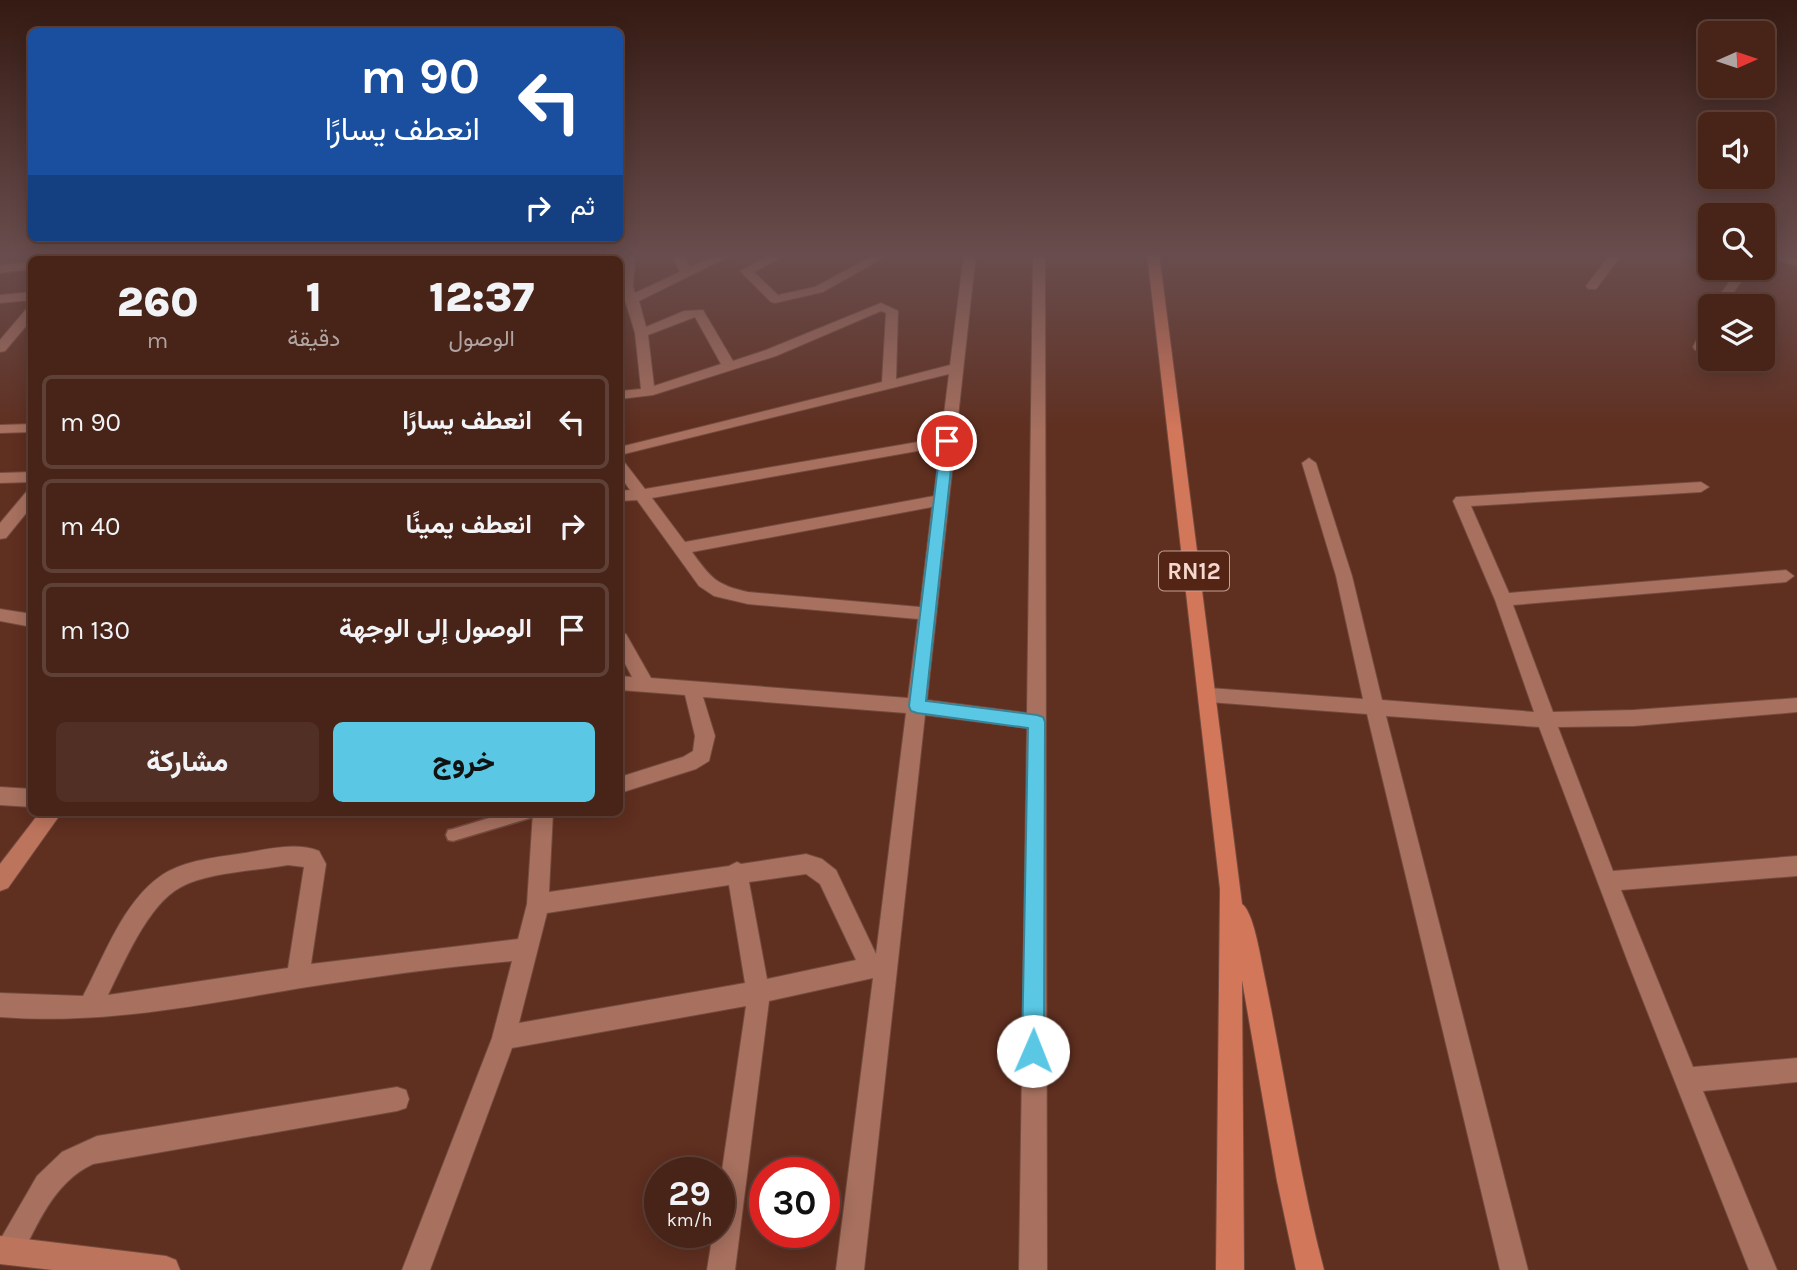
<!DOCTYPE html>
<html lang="ar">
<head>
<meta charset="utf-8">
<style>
	body { margin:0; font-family:Karla,Vazirmatn,sans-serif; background:#512f25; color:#f1f3f6; direction:rtl; height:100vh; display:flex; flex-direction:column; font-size:26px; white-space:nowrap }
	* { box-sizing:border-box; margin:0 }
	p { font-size:23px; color:#b0a4a2 }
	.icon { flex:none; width:38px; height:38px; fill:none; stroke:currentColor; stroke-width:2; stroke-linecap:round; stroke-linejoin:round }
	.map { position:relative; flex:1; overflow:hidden; direction:ltr }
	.panel { position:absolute; left:28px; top:256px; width:595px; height:560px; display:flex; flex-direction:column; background:#472318; border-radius:10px; box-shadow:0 4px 18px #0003,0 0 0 2px #5f4037; direction:rtl }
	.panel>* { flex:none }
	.hud { position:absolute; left:28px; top:28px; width:595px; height:214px; border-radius:10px; box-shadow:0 4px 18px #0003,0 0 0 2px #5f4037; direction:rtl; background:#1a4fa0; color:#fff; overflow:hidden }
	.needle { width:46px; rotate:87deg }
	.buttons { position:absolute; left:1698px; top:21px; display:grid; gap:14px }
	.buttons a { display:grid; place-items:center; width:77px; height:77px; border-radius:10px; background:#472318; box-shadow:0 4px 18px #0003,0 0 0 2px #5f4037; font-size:35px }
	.speed { position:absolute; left:644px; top:1157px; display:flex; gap:14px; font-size:35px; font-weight:700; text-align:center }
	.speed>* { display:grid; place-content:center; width:91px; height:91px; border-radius:50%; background:#472318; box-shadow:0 4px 18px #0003,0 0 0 2px #5f4037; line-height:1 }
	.speed small { font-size:18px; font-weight:400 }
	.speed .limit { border:10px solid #d22; background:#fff; color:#111 }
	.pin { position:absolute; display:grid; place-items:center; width:60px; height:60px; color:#fff; margin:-30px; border:4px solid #fff; border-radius:50%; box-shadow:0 2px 7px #0007 }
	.me { position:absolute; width:77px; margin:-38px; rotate:1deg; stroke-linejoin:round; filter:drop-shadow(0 0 5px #0008) }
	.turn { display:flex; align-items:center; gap:24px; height:147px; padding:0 28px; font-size:32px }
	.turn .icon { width:91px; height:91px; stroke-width:2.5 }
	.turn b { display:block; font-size:49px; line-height:60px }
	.then { display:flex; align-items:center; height:66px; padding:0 28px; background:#0003; gap:14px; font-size:26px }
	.eta { display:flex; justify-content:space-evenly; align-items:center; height:119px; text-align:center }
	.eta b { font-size:42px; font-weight:800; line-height:49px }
	.primary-button { display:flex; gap:14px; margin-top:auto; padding:14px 28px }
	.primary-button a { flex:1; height:80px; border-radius:10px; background:#5ac8e5; color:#111; font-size:28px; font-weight:800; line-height:80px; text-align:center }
	.primary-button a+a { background:#512f25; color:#f1f3f6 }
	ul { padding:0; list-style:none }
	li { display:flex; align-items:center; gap:21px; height:94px; margin:0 14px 10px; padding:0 14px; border:4px solid #5f4037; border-radius:10px }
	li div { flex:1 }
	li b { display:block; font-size:26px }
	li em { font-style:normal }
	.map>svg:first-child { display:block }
</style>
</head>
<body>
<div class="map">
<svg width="1797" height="1270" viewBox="0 0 1797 1270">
	<rect width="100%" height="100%" fill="#5f2f20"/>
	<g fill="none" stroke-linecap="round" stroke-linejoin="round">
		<g stroke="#744b3e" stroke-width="3">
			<path id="lane" d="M 509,812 L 537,812 L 535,816 L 530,818 L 453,841 L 448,840 L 446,835 L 448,830 L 453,829 Z"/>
		</g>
		<g stroke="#744b3e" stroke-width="2">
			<path id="street" d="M 72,253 L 84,253 L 80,259 L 68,259 Z
				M 227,253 L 239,253 L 236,259 L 224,259 Z
				M 303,253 L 315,253 L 314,259 L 302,259 Z
				M 478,253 L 458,259 L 373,258 L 379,255 Z
				M 671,253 L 683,253 L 690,267 L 721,253 L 736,253 L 639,301 L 646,327 L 684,311 L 703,310 L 733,361 L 766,350 L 881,303 L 898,311 L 896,379 L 950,365 L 964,253 L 976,253 L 927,700 L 1027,713 L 1033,258 L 1039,255 L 1045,258 L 1047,1270 L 1019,1270 L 1027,728 L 925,715 L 864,1270 L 836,1270 L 873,978 L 769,1001 L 735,1270 L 707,1270 L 713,1232 L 719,1232 L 719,1191 L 746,1006 L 512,1048 L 430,1270 L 402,1270 L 492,1038 L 512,961 C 441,967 371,977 301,988 C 200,1005 103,1025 0,1017 L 0,993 L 83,996 C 104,957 123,901 162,875 C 185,860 218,857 245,853 C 269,849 296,842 319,851 L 326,864 L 311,964 L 518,939 L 527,904 L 533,812 L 553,812 L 549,892 L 729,866 L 737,862 L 741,864 L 806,854 L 822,859 L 836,870 L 876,954 L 906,713 L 703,697 L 715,736 L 709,761 L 696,769 L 620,793 L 620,777 L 683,757 L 693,751 L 695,736 L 685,695 L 620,690 L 620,676 L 632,677 L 620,654 L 620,633 L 626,634 L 651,678 L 908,698 L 918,619 L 748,604 L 714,596 L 699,586 L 637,500 L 620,501 L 620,491 L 630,490 L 620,476 L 620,461 L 625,463 L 645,489 L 941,438 L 949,374 L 620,455 L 620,447 L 882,382 L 886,313 L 881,311 L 776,356 L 653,395 L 620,399 L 620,391 L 641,389 L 635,333 L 621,287 L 623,261 L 583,259 L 589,255 L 630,255 L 635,259 L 633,287 L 635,293 L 680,272 ZM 695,317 L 721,364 L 654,386 L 648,335 ZM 940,447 L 934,496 L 685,542 L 652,498 ZM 932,507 L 920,607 L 748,592 C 716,585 711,578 692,552 ZM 288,865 L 304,867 L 288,968 L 108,995 C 124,963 148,904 181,887 C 209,872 256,871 288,865 ZM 806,874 L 820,884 L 856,960 L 767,979 L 749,882 ZM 729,885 L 745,983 L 519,1023 L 547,913 Z
				M 775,253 L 790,253 L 754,272 L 778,295 L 815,287 L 878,253 L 892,253 L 823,292 L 775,303 L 771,302 L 740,271 Z
				M 1611,253 L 1623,253 L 1596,289 L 1588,289 L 1586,286 Z
				M 1762,253 L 1778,253 L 1797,258 L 1797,266 L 1763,255 Z
				M 32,262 L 32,269 L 0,273 L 0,265 Z
				M 1739,268 L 1751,268 L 1724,306 L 1712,306 Z
				M 32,292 L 32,300 L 0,303 L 0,295 Z
				M 32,306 L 32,319 L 5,351 L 0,352 L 0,340 L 28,307 Z
				M 1710,321 C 1710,332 1712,347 1700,351 L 1695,350 L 1693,347 L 1704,325 Z
				M 32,424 L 32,432 L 0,433 L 0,425 Z
				M 1309,458 L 1316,463 L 1352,576 L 1382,700 L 1534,712 L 1495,600 L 1453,501 L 1456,497 L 1701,482 L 1709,487 L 1701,492 L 1471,506 L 1509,593 L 1786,570 L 1794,576 L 1786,582 L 1513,605 L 1553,712 L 1634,710 L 1797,698 L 1797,712 L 1634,726 L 1558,727 L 1613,871 L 1797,856 L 1797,876 L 1621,890 L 1693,1067 L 1797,1058 L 1797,1082 L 1703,1091 L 1777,1270 L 1749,1270 L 1629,965 L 1539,727 L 1386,716 L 1528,1270 L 1500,1270 L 1367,714 L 1209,702 L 1202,700 L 1200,695 L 1202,690 L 1209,688 L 1363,699 L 1336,576 L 1302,463 Z
				M 32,472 L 32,482 L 0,483 L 0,473 Z
				M 32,490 L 32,506 L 6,538 L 0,539 L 0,523 L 27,491 Z
				M 0,609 L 32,614 L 32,627 L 0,621 Z
				M 0,787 L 32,789 L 32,807 L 0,805 Z
				M 397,1087 L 406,1090 L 409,1099 L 406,1108 L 397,1111 L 93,1164 C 54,1182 37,1225 19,1261 L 9,1265 L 0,1261 L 0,1240 L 37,1176 L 62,1152 L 97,1136 Z"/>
		</g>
		<g stroke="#744b3e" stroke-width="2">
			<path id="secondary" d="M 376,253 L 388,253 L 385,259 L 373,259 Z
				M 40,812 L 62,812 L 8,888 L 0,891 L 0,864 Z
				M 0,1236 L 166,1256 L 176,1260 L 180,1270 L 53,1270 L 0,1264 Z"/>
		</g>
		<g stroke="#744b3e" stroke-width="2">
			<path id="primary" d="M 1147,253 L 1159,253 L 1242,904 C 1253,911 1260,955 1263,969 C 1284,1069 1298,1171 1324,1270 L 1296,1270 L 1277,1181 L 1242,980 L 1244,1270 L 1216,1270 L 1220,889 Z"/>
		</g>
		<use href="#lane" fill="#a7705f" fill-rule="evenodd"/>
		<use href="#street" fill="#a7705f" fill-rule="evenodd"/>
		<use href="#secondary" fill="#bd745d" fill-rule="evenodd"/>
		<use href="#primary" fill="#d3775b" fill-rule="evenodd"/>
	</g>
	<linearGradient id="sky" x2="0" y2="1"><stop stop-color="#341a12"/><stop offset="0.59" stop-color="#694d4e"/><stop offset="1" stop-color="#694d4e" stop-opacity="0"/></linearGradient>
	<rect width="1797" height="431" fill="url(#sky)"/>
	<path fill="#5ac8e5" stroke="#3a8295" stroke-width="2" d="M 947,437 L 954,441 L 926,701 L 1037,715 L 1043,717 L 1045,722 L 1044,1051 L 1041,1059 L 1033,1062 L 1025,1059 L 1022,1051 L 1028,728 L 917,713 L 911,711 L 909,706 L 941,441 Z"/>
	<g text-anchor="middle" stroke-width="7" stroke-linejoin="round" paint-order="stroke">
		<rect fill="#542415" stroke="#c5a196" stroke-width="2" x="1159" y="551.5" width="70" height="39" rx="5"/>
		<g font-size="23" font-weight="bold" fill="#f6d7cd">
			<text x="1194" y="579">RN12</text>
		</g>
	</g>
</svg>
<div class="buttons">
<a><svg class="needle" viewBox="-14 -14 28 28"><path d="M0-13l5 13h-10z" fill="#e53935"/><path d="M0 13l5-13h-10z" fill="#b0a4a2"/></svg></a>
<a><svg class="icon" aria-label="sound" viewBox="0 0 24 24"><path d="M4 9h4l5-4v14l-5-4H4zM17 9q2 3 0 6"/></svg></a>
<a><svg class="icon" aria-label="search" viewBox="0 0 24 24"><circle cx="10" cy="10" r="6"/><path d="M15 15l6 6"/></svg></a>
<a><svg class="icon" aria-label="layers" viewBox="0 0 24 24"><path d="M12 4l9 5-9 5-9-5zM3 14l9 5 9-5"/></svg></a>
</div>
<div class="speed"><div>29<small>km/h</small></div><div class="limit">30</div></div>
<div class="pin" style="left:947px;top:441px;background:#d93025"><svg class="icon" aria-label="arrive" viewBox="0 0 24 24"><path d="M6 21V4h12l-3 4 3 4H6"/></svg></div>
<svg class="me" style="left:1033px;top:1051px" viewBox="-20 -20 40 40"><circle r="19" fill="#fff"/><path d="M0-13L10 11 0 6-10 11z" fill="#5ac8e5"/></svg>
<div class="hud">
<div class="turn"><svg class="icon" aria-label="left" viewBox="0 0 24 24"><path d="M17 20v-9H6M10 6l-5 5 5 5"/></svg><div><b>90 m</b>انعطف يسارًا</div></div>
<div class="then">ثم<svg class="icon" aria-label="right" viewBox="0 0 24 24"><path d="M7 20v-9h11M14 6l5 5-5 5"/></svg></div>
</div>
<section class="panel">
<div class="eta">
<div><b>12:37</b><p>الوصول</p></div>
<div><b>1</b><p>دقيقة</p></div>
<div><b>260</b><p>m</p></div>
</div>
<ul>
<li><svg class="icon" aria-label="left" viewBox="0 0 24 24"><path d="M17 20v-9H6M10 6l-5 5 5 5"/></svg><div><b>انعطف يسارًا</b></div><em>90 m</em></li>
<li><svg class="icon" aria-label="right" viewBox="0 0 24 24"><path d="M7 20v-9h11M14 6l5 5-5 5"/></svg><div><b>انعطف يمينًا</b></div><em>40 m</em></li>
<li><svg class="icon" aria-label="arrive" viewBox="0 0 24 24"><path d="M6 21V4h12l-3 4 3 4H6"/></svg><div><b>الوصول إلى الوجهة</b></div><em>130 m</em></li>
</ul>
<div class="primary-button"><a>خروج</a><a>مشاركة</a></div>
</section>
</div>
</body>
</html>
